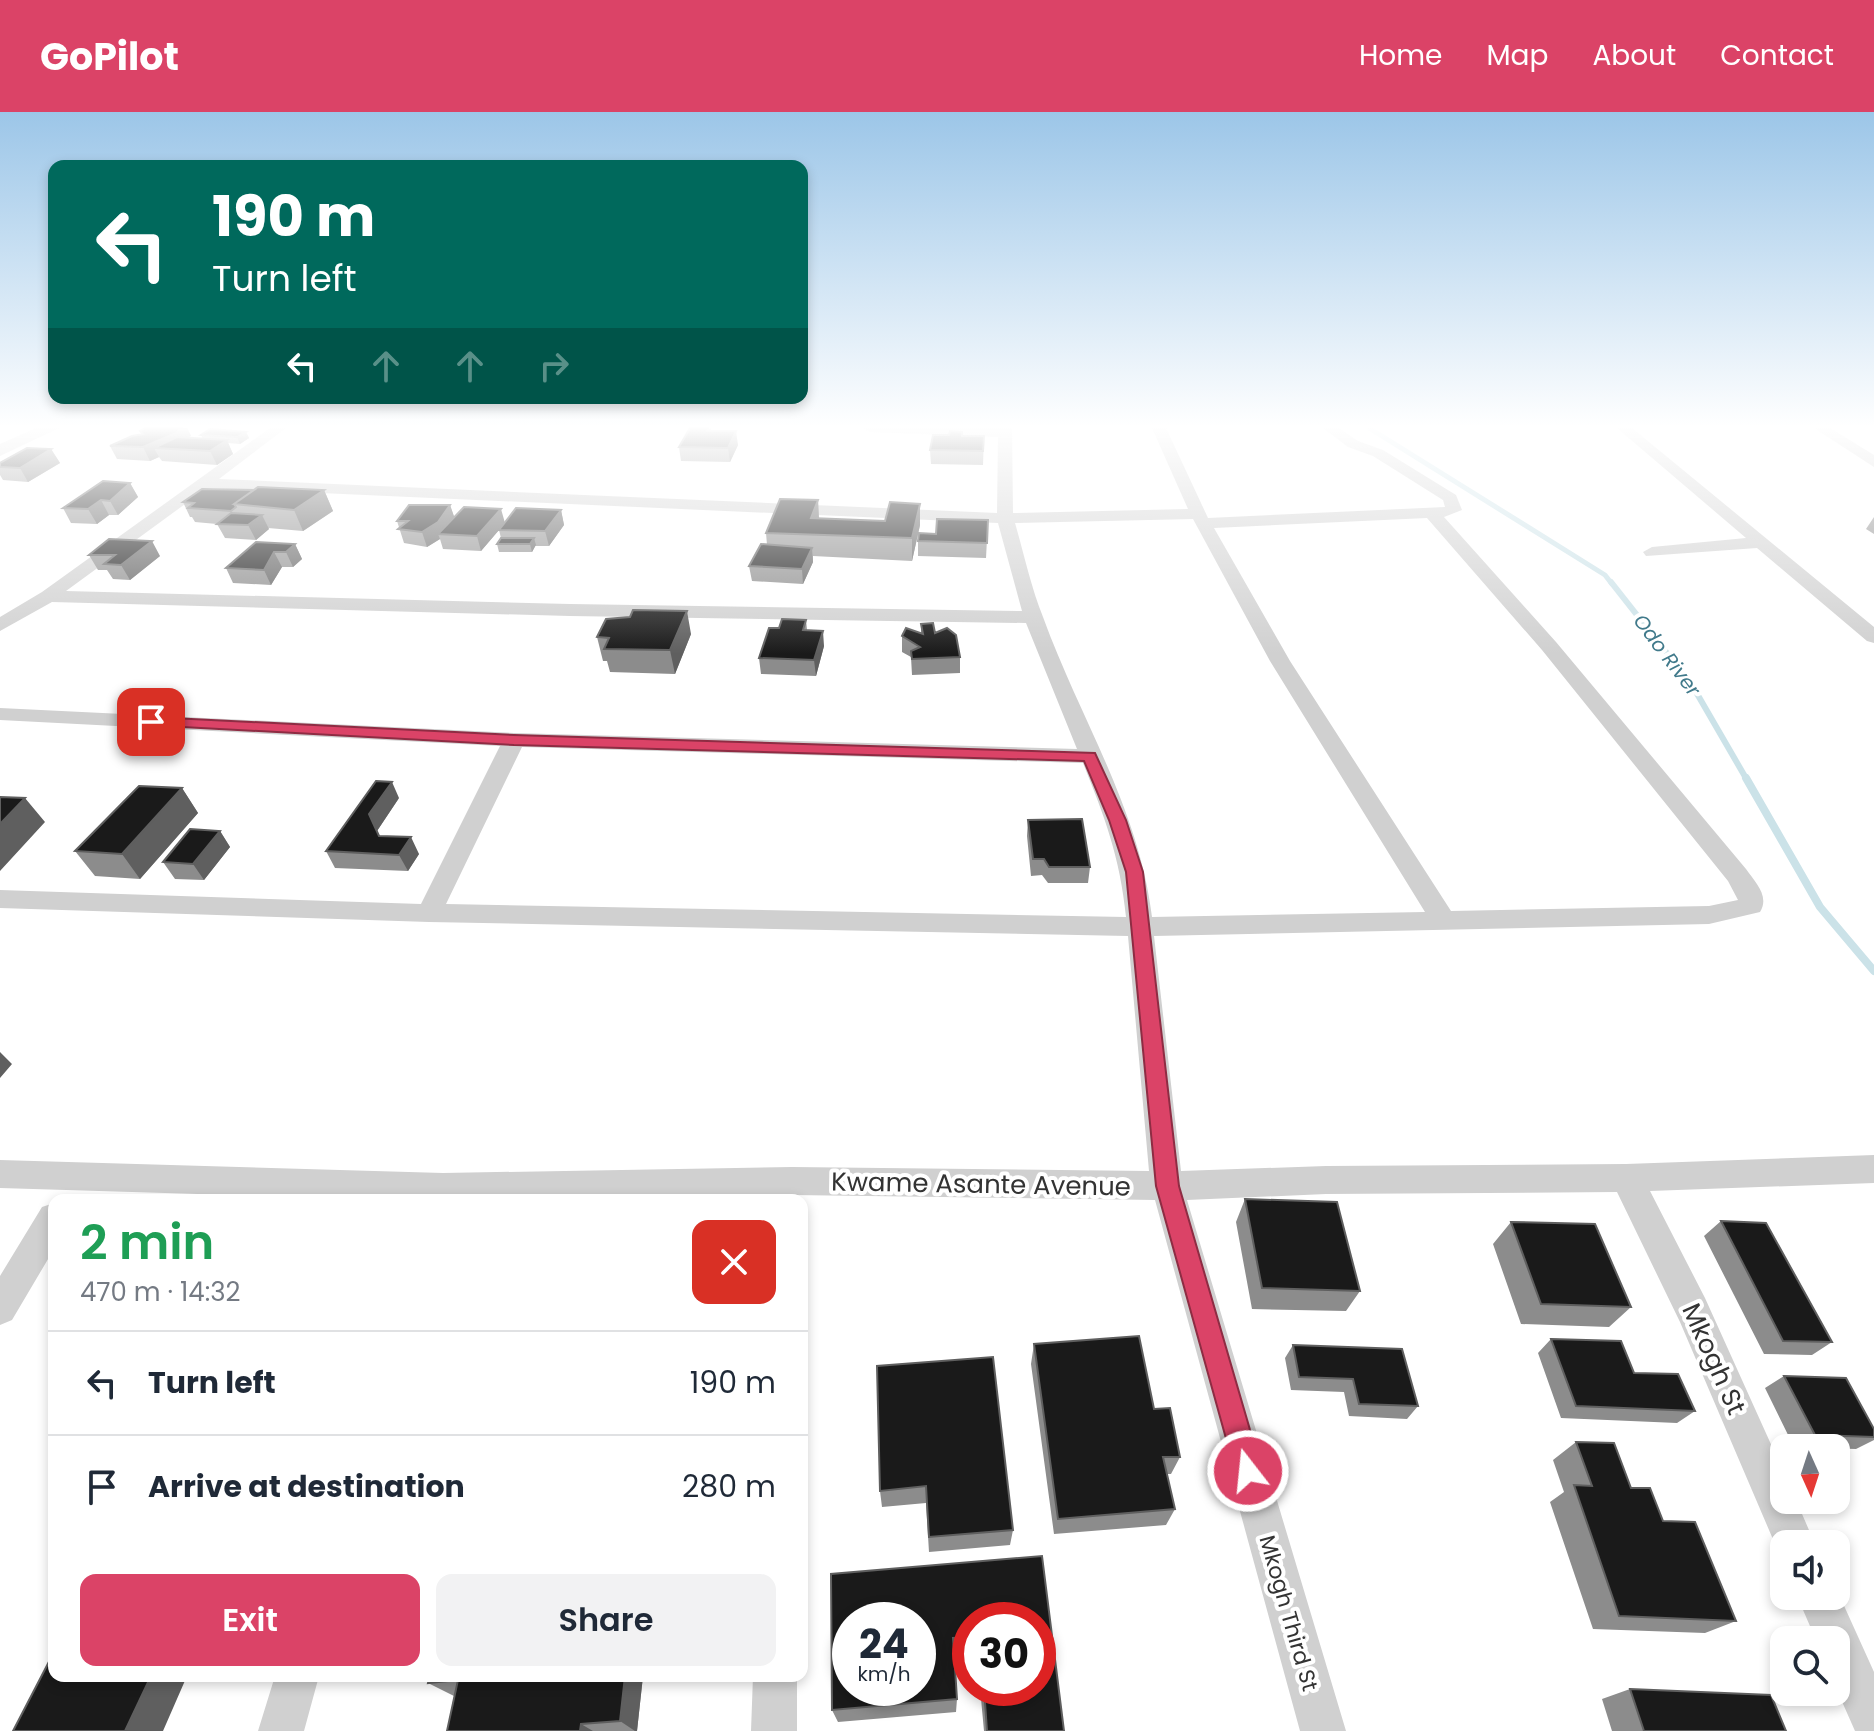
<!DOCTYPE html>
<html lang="en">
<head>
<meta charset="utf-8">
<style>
	body { margin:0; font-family:Poppins,sans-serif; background:#f2f2f3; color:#1f2937; height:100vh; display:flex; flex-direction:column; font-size:30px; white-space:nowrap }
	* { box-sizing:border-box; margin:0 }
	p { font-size:26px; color:#747a83 }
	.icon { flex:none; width:44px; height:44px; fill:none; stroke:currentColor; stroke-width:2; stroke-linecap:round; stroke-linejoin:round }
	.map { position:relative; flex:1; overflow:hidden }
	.side { position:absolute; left:48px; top:1082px; width:760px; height:488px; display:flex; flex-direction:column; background:#fff; border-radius:16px; box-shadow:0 4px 12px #0003 }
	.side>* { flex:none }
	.hud { position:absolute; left:48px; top:48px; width:760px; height:244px; border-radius:16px; box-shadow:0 4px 12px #0003; background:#00695c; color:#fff; overflow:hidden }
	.needle { width:52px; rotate:177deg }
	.fabs { position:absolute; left:1770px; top:1322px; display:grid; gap:16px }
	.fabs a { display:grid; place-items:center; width:80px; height:80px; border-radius:16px; background:#fff; box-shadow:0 4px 12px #0003; font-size:40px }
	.speed { position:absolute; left:832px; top:1490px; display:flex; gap:16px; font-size:40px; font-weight:700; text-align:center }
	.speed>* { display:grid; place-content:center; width:104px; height:104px; border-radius:50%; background:#fff; box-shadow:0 4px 12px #0003; line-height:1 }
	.speed small { font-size:20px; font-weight:400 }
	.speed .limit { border:12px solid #d22; background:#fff; color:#111 }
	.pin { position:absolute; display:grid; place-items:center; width:68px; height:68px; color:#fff; margin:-34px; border-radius:16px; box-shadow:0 4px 12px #0006 }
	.me { position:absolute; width:88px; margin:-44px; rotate:344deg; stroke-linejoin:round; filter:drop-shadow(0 0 6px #0008) }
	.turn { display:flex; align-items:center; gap:28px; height:168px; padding:0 32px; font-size:36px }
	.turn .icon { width:104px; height:104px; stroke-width:2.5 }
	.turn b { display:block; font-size:56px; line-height:68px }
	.lanes { display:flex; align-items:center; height:76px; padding:0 32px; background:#0003; justify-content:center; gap:40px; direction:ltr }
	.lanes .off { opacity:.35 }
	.round { display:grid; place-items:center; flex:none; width:84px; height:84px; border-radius:16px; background:#f2f2f3 }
	.head { display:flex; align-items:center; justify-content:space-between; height:136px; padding:0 32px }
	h1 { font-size:48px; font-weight:600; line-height:60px; color:#1e9e55 }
	.primary-button { display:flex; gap:16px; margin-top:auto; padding:16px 32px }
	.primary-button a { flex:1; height:92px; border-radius:16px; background:#db4367; color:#fff; font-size:32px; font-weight:600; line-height:92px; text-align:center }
	.primary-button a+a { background:#f2f2f3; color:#1f2937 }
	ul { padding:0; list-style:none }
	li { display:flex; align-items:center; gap:24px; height:104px; padding:0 32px; border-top:2px solid #e0e1e3 }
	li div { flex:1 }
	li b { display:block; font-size:30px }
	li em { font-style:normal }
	header { display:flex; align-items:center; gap:48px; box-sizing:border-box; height:112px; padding:0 40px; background:#db4367; color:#fff }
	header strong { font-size:38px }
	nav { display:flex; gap:44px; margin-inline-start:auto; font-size:28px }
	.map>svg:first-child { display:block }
</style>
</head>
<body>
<header>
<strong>GoPilot</strong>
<nav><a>Home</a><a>Map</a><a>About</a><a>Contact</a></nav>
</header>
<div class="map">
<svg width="1874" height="1619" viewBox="0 0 1874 1619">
	<rect width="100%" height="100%" fill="#fff"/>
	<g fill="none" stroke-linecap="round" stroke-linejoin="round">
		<path stroke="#cbe2e8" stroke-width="5" d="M 1369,316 L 1605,463 L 1612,472"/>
		<path stroke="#cbe2e8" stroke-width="6" d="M 1611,470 L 1692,573 L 1747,668"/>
		<path stroke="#cbe2e8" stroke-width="8" d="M 1746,666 L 1820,795 L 1874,859"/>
		<path fill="#d0d0d0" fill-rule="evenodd" d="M 270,316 L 286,316 L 219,367 L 997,401 L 998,325 L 870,320 L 863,316 L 1012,316 L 1013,401 L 1188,397 L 1152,316 L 1166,316 L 1208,406 L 1445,395 L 1443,388 L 1435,383 L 1373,344 L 1348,335 L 1323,316 L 1339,316 L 1358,329 L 1383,338 L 1456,383 L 1462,398 L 1444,405 L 1556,530 L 1746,757 C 1755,770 1770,784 1760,800 L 1709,812 L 1154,824 L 1181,1059 L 1326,1054 L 1626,1052 L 1874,1043 L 1874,1071 L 1650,1079 L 1705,1186 L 1784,1361 L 1784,1388 L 1796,1388 L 1815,1432 L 1784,1432 L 1784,1448 L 1781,1446 L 1680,1210 L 1617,1080 L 1326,1082 L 1187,1088 L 1346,1619 L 1300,1619 L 1155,1088 L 792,1083 L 394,1088 L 0,1076 L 0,1048 L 443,1061 L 792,1055 L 1149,1059 L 1128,824 L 429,810 L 0,796 L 0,778 L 421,792 L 500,634 L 0,608 L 0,596 L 514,621 L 1077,637 L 1026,511 L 570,504 L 52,490 L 0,519 L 0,505 L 42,480 ZM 207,376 L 998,411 L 1022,499 L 570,492 L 66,479 ZM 1427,406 L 1542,538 L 1728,769 L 1738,788 L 1709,794 L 1451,799 L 1290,549 L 1214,416 ZM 1193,407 L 1270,549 L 1425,800 L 1152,805 C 1139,696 1080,607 1043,505 C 1031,475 1024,442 1015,411 ZM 522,635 L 1083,651 C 1105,706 1120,745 1126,805 L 446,792 Z
			M 1617,316 L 1632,316 L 1874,515 L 1874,531 L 1867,529 L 1757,436 L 1646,444 L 1643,440 L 1652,435 L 1746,426 Z
			M 1814,316 L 1830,316 L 1874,343 L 1874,355 Z
			M 54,1091 L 54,1137 L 12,1208 L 0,1213 L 0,1164 L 42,1095 Z
			M 1836,1476 L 1874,1560 L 1874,1619 L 1855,1619 L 1836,1576 L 1836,1528 L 1816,1528 L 1797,1484 L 1836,1484 Z
			M 275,1564 L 319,1564 L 304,1619 L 258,1619 Z
			M 753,1564 L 797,1564 L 797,1619 L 751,1619 Z"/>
		<path fill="#d0d0d0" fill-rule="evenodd" d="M 36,316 L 59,316 L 0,344 L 0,332 Z"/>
	</g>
	<path fill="#8c8c8c" d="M 145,316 L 187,316 L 191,324 L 187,326 L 203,327 L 201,323 L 246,320 L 249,326 L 240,332 L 228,331 L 233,342 L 217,353 L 162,349 L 159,345 L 150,349 L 117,347 L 110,334 L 142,322 L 140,319 Z
		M 711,316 L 711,319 L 738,333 L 730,350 L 681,349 L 679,335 Z
		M 962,324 L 984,324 L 983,353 L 931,352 L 930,338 Z
		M 51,337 L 60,351 L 28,370 L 3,368 L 0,363 L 0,351 Z
		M 130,371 L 138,385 L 118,403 L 109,403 L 97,412 L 71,411 L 63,396 Z
		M 324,378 L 333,399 L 303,419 L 268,416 L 269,417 L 256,428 L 225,426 L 217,412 L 195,410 L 192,405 L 190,405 L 183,390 Z
		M 818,388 L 819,406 L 920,413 L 912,449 L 813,444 L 813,450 L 803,472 L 752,469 L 749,454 L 767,433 L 766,421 Z
		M 450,393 L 454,405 L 505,410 L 561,398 L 564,413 L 549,434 L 535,434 L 532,440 L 499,440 L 497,432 L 501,426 L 499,418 L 481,439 L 443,437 L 440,427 L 427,435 L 404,431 L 397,409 Z
		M 1874,405 L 1874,422 L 1866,417 Z
		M 988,408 L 986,446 L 918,444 L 918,429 Z
		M 295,432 L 302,447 L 293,455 L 282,455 L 271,473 L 233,471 L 226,456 Z
		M 89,443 L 160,444 L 130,468 L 113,467 L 107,458 L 98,458 Z
		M 806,508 L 807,518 L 824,534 L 816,564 L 761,562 L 759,546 L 779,516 Z
		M 921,512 L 935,521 L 960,545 L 960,561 L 912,563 L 911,545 L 902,540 L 902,524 L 921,521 Z
		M 691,522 L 675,562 L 610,560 L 607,549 L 603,549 L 597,525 Z
		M 182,676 L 198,701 L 140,767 L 95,764 L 75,739 Z
		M 399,686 L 377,719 L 380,724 L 419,742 L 408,759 L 335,756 L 326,739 Z
		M 1028,708 L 1090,755 L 1088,771 L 1048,771 L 1042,763 L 1031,764 L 1027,724 Z
		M 220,719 L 230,735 L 204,768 L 175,767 L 163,750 Z
		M 1245,1087 L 1360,1179 L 1346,1199 L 1252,1197 L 1236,1110 Z
		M 1721,1109 L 1832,1230 L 1812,1243 L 1764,1242 L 1704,1124 Z
		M 1511,1110 L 1631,1195 L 1609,1215 L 1521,1212 L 1493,1132 Z
		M 1551,1227 L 1634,1261 L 1695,1299 L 1677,1311 L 1561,1306 L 1538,1241 Z
		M 1034,1232 L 1180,1345 L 1171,1362 L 1167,1362 L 1175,1397 L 1166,1413 L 1054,1422 L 1031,1252 Z
		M 1293,1233 L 1418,1294 L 1407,1307 L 1349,1304 L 1344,1280 L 1291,1278 L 1285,1246 Z
		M 877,1254 L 1013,1418 L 1010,1433 L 929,1440 L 926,1391 L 882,1395 L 880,1379 Z
		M 1784,1264 L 1874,1317 L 1874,1328 L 1856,1337 L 1794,1335 L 1765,1276 Z
		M 1576,1330 L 1631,1376 L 1663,1409 L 1736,1509 L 1705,1521 L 1593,1517 L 1550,1390 L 1564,1380 L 1553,1348 Z
		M 1042,1444 L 1064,1619 L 984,1619 L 980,1576 L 1038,1576 L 970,1508 L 970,1540 L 954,1542 L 957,1587 L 956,1600 L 838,1610 L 832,1598 Z
		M 430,1564 L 643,1564 L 637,1619 L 447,1619 L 454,1584 L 428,1571 Z
		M 1630,1577 L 1786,1619 L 1612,1619 L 1602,1587 Z"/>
	<path fill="#5f5f5f" d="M 178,316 L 187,316 L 191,324 L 187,325 L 189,328 L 154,336 L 159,345 L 150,349 L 143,335 Z
		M 736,319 L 738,333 L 730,350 L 728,336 Z
		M 246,320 L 249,326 L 240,332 L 237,325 Z
		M 227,328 L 233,342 L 217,353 L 210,339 Z
		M 51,337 L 60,351 L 28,370 L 20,356 Z
		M 130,371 L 138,385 L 118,403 L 110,389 Z
		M 324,378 L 333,399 L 303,419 L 294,398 Z
		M 101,388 L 109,403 L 97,412 L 88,397 Z
		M 818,388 L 819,409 L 811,406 Z
		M 920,392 L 920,413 L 912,449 L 912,426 Z
		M 450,393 L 455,407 L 438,422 L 440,427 L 427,435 L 422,420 Z
		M 501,397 L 505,411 L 481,439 L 477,424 Z
		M 561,398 L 564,413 L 549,434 L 545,419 Z
		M 262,403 L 269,417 L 256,428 L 248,413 Z
		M 534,426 L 536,433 L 532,440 L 530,432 Z
		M 152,429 L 160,444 L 130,468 L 121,453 Z
		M 295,432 L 302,447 L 293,455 L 286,440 Z
		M 812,436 L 813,450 L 803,472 L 802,457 Z
		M 274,440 L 282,455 L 271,473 L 264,458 Z
		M 687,499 L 691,522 L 675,562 L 670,538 Z
		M 823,519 L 824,534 L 816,564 L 814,548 Z
		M 392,670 L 399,686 L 377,719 L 369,702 Z
		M 182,676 L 198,701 L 140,767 L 122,742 Z
		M 25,686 L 45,710 L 0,759 L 0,712 Z
		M 220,719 L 230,735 L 204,768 L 193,752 Z
		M 411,725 L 419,742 L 408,759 L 399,743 Z
		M 0,940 L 12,952 L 0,966 Z
		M 151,1564 L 187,1564 L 163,1619 L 125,1619 Z
		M 625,1564 L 643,1564 L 637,1619 L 635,1619 L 620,1609 Z
		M 581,1612 L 593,1619 L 580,1619 Z"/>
	<path fill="#1a1a1a" stroke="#5f5f5f" stroke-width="2" fill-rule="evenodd" d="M 145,316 L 181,316 L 176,321 L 143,335 L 110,334 L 132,324 L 143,322 L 140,319 Z
		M 690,316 L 708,316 L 707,319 L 736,319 L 728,336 L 679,335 Z
		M 210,317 L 246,320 L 237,325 L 201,323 Z
		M 950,319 L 962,320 L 962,324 L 984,324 L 983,339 L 930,338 L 933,323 L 949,323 Z
		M 177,325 L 227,328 L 210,339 L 154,336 Z
		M 27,336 L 51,337 L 20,356 L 0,355 L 0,351 Z
		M 103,369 L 130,371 L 110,389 L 101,388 L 88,397 L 63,396 Z
		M 258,375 L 324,378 L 294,398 L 234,392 Z
		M 202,377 L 254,378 L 234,392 L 236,395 L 231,399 L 188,396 L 194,391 L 183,390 Z
		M 780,387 L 818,388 L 811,406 L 885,409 L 890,390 L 920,392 L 912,426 L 766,421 Z
		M 409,393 L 450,393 L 438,410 L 422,420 L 398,417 L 408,409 L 397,409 Z
		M 464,395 L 501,397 L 477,424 L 438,422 Z
		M 516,396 L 561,398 L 545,419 L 499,418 Z
		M 231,401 L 262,403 L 248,413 L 217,412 Z
		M 937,407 L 988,408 L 987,431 L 918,429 L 919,421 L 936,422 Z
		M 501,426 L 534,426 L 530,432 L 497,432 Z
		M 109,427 L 152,429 L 121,453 L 104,452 L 115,443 L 89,443 Z
		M 256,430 L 295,432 L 286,440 L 274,440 L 264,458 L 226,456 Z
		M 761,432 L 812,436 L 802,457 L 749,454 Z
		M 633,498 L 687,499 L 670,538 L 604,537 L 609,526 L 597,525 L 606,507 L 630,505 Z
		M 782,507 L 806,508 L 803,518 L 823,519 L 814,548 L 759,546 L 769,516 L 779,516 Z
		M 933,511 L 935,521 L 947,516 L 956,523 L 960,545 L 912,547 L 911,539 L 920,535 L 902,524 L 906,516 L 923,522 L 921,512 Z
		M 376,669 L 392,670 L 369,702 L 379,724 L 411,725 L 399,743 L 326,739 Z
		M 139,674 L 182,676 L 122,742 L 75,739 Z
		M 0,685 L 25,686 L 0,712 Z
		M 1082,707 L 1090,755 L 1049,755 L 1044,747 L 1033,747 L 1028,708 Z
		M 190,717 L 220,719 L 193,752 L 163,750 Z
		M 1245,1087 L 1337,1090 L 1360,1179 L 1262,1176 Z
		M 1721,1109 L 1766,1111 L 1832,1230 L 1783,1229 Z
		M 1511,1110 L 1595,1112 L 1631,1195 L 1541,1192 Z
		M 1139,1224 L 1154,1297 L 1170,1296 L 1180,1345 L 1163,1345 L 1175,1397 L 1058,1407 L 1034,1232 Z
		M 1551,1227 L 1621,1229 L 1634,1261 L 1678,1262 L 1695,1299 L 1576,1294 Z
		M 1293,1233 L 1402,1237 L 1418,1294 L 1359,1292 L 1353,1267 L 1299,1265 Z
		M 993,1245 L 1013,1418 L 929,1425 L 926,1374 L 880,1379 L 877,1254 Z
		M 1784,1264 L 1846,1266 L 1874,1317 L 1874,1325 L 1815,1323 Z
		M 1576,1330 L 1614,1331 L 1631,1376 L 1650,1376 L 1663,1409 L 1695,1410 L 1736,1509 L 1619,1504 L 1574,1373 L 1592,1374 Z
		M 1042,1444 L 1064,1619 L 987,1619 L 984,1576 L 1038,1576 L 1038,1508 L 970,1508 L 970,1525 L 953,1526 L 957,1587 L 832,1598 L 831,1462 ZM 850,1508 L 918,1508 L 918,1576 L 850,1576 Z
		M 54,1540 L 54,1564 L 151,1564 L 125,1619 L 13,1619 Z
		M 430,1564 L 625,1564 L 620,1609 L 581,1612 L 580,1619 L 447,1619 L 458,1568 L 428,1571 Z
		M 1630,1577 L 1771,1583 L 1786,1619 L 1644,1619 Z"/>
	<linearGradient id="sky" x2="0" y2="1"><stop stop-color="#9cc6e8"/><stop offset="0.58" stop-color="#fff"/><stop offset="1" stop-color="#fff" stop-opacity="0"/></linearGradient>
	<rect width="1874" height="542" fill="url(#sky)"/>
	<path fill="#db4367" stroke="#8e2c43" stroke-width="2" d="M 151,605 L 514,623 L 1095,641 L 1126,708 L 1143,760 L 1179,1074 L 1262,1359 L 1258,1368 L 1248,1372 L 1239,1368 L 1235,1359 L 1156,1074 L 1126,760 L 1109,708 L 1084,649 L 514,633 L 146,613 L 146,606 Z"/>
	<g text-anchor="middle" stroke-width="8" stroke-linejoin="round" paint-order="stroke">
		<g font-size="20" font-style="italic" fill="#417a8b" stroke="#fff">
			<text transform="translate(1667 543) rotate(53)" y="7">Odo River</text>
		</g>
		<g font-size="22" fill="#333" stroke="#fff">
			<text transform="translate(1289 1501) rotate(74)" y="8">Mkogh Third St</text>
		</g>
		<g font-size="26" fill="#333" stroke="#fff">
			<text transform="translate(981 1072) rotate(1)" y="9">Kwame Asante Avenue</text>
			<text transform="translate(1714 1247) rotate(66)" y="9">Mkogh St</text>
		</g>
	</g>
</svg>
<div class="fabs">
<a><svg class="needle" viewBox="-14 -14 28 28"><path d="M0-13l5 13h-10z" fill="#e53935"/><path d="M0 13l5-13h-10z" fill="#747a83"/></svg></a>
<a><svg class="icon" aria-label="sound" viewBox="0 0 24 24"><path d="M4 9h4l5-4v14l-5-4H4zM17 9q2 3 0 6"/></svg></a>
<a><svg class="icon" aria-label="search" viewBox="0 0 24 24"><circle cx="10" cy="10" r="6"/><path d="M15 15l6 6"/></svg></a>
</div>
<div class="speed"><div>24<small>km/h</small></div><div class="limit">30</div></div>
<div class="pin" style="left:151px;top:610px;background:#d93025"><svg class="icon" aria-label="arrive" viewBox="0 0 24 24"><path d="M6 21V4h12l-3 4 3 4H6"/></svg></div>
<svg class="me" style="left:1248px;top:1359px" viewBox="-20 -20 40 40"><circle r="17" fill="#db4367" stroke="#fff" stroke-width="3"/><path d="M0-11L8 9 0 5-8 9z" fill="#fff"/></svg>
<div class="hud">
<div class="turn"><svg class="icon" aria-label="left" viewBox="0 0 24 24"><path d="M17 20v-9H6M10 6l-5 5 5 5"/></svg><div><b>190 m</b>Turn left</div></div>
<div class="lanes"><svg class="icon" aria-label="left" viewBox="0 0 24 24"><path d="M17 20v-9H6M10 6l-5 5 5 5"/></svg><svg class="icon off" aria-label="ahead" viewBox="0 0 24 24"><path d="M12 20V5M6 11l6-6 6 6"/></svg><svg class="icon off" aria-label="ahead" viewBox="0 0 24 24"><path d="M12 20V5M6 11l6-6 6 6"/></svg><svg class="icon off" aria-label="right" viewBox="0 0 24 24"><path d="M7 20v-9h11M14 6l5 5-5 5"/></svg></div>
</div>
<section class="side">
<div class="head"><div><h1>2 min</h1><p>470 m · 14:32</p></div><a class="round" style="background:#d93025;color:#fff"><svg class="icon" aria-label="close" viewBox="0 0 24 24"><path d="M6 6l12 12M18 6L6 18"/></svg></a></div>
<ul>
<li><svg class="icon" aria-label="left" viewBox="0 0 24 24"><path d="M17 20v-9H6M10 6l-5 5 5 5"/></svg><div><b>Turn left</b></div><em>190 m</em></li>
<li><svg class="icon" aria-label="arrive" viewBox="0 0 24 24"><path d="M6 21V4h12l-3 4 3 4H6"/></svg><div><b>Arrive at destination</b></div><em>280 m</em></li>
</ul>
<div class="primary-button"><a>Exit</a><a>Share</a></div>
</section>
</div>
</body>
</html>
